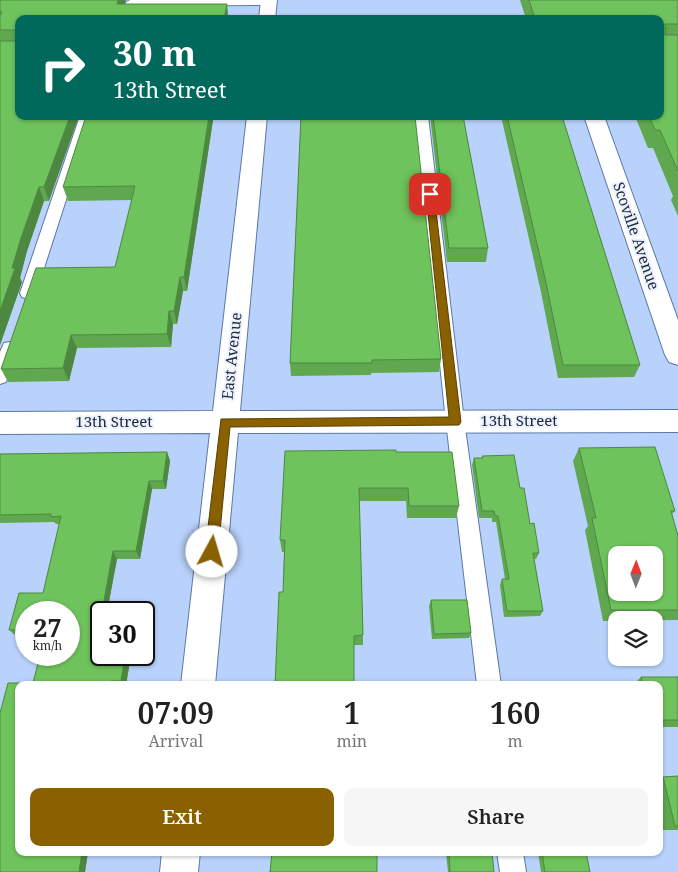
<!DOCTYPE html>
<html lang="en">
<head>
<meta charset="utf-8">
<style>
	body { margin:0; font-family:"Noto Serif",serif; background:#f6f6f6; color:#222; height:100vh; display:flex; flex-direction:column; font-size:19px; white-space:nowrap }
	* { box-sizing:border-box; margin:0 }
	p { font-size:16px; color:#767676 }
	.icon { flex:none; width:28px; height:28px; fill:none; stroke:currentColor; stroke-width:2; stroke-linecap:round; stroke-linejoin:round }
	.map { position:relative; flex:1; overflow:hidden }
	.panel { position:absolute; left:15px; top:681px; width:648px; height:175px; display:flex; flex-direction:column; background:#fff; border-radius:10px; box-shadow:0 1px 4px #0004 }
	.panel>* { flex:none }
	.guide { position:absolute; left:15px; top:15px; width:649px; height:105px; border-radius:10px; box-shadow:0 1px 4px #0004; background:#00695c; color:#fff; overflow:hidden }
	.needle { width:32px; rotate:1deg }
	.buttons { position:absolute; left:608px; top:546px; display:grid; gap:10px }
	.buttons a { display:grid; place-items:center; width:55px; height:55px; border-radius:10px; background:#fff; box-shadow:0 1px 4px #0004; font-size:25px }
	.speed { position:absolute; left:15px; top:601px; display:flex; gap:10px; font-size:25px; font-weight:700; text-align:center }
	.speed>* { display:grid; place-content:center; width:65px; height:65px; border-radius:50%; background:#fff; box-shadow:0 1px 4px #0004; line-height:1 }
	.speed small { font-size:12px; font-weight:400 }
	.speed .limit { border:2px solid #111; border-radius:8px; background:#fff; color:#111 }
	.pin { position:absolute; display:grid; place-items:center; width:42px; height:42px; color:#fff; margin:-21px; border-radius:10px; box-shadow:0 2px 8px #0006 }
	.me { position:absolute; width:55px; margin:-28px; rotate:6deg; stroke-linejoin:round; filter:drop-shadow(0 0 4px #0008) }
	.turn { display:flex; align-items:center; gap:18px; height:105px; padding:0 15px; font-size:22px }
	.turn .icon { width:65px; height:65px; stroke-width:2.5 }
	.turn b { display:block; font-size:35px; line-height:42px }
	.eta { display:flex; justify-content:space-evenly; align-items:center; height:85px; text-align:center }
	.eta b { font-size:30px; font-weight:600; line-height:35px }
	.primary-button { display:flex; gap:10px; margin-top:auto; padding:10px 15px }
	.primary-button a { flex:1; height:58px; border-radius:10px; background:#8a6100; color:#fff; font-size:20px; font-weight:600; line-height:58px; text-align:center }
	.primary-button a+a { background:#f6f6f6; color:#222 }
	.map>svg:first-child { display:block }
</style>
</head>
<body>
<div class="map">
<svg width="678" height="872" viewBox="0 0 678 872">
	<rect width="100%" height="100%" fill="#b9d2fc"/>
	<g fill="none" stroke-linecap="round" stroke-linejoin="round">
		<g stroke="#5b78a6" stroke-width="2">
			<path id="lane" d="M 130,0 L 273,0 L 275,2 L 269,5 L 131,6 L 125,3 Z
				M 80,116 L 93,116 L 36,293 L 34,297 L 28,299 L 22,297 L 20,293 Z
				M 414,116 L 428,116 L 464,421 L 501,685 L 477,685 L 446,421 Z
				M 10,342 L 16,343 L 19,348 L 6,382 L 0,384 L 0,352 L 4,343 Z
				M 497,852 L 523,852 L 526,872 L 500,872 Z"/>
		</g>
		<g stroke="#5b78a6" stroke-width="2">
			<path id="street" d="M 261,0 L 277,0 L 275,19 L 259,19 Z
				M 247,116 L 267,116 L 240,411 L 678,410 L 678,432 L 238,433 L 215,685 L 181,685 L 210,433 L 0,434 L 0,412 L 213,411 Z
				M 584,116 L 604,116 L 678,320 L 678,365 L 669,362 L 665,355 Z
				M 162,852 L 200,852 L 198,872 L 160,872 Z"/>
		</g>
		<use href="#lane" fill="#fff" fill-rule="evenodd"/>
		<use href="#street" fill="#fff" fill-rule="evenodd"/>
	</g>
	<path fill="#5fa84f" d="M 0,0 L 126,0 L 124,4 L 227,4 L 228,17 L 19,19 L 49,201 L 44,201 L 27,251 L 20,278 L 22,282 L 0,345 Z
		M 520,0 L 678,0 L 678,216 L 671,200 L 673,196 L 653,148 L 648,148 L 635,116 L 660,116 L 660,19 L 526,19 Z
		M 301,116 L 441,359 L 439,372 L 371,373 L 371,375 L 291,376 L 290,363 Z
		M 430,116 L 463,116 L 488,248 L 486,262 L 447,262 Z
		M 501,116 L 562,116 L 640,365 L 634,377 L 558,378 L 541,292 Z
		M 213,120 L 187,291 L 183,291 L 177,324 L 173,324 L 171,347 L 77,348 L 69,381 L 8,382 L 1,369 L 115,267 L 132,200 L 68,201 L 63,187 Z
		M 579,448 L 675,511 L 672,514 L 678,536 L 678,620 L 603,621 L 585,530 L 588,526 L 573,461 Z
		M 167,452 L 170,461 L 166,489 L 152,489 L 140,559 L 117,559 L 107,612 L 101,612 L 101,655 L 131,655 L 126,685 L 19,685 L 19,852 L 88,852 L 85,872 L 0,872 L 0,713 L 8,683 L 33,683 L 40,655 L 69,655 L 69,612 L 26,612 L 26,636 L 16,636 L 9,630 L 19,593 L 43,593 L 59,524 L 56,524 L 54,522 L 0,523 L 0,454 Z
		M 396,452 L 459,506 L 456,518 L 407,518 L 406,501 L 359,501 L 363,635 L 363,645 L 354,645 L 283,592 L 284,552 L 282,552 L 280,540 Z
		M 482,456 L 520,488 L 530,524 L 539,553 L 536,559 L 534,559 L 543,611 L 540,616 L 504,617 L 500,585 L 502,579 L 505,579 L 496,522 L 492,522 L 492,518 L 479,518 L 472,465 L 474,458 L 482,458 Z
		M 431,600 L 471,633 L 469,638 L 432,639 L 429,606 Z
		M 641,677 L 678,677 L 678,727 L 659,727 L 659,685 L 633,685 Z
		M 678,776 L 678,830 L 663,830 L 659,812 L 659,779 L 663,777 Z
		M 446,852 L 492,852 L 494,872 L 448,872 Z
		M 538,852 L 586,852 L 590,872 L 541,872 Z"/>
	<path fill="#4e8840" d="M 118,0 L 126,0 L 120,17 L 117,4 Z
		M 227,4 L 228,19 L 224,19 Z
		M 70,116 L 79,116 L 49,201 L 44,187 Z
		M 209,116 L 212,116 L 213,120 L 187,291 L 184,277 Z
		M 39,187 L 44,201 L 27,251 L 20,278 L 22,282 L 0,345 L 0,311 L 21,238 Z
		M 180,277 L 183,291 L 177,324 L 174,311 Z
		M 169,311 L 173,324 L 171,347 L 167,334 Z
		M 71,335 L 77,348 L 69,381 L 63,368 Z
		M 167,452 L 170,461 L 166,489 L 163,481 Z
		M 149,481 L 152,489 L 140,559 L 136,551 Z
		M 113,551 L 117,559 L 107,612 L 102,612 Z
		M 101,614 L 101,639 L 98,634 Z
		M 125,655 L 131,655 L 126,685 L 124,685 L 121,681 Z
		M 82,852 L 88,852 L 85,872 L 79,872 Z"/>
	<path fill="#6fc35c" stroke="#4e8840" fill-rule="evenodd" d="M 0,0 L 118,0 L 117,4 L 227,4 L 224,19 L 19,19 L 19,116 L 70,116 L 44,187 L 39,187 L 21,238 L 12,268 L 15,268 L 0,311 L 0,41 L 16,41 L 16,30 L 0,30 L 0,16 L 2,12 L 0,12 Z
		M 529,0 L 678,0 L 678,24 L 665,24 L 665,35 L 678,35 L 678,171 L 660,130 L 655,130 L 649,116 L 660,116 L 660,19 L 535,19 Z
		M 86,116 L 209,116 L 184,277 L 180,277 L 174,311 L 169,311 L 167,334 L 71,335 L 63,368 L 1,369 L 36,268 L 115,267 L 135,186 L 63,187 Z
		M 301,116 L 415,116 L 441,359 L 372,360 L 372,363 L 290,363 Z
		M 433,116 L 463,116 L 488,248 L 449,248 Z
		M 507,116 L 562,116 L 640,365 L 563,365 L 545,278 Z
		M 655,447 L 675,511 L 671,511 L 678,536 L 678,610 L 611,610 L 592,518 L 596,518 L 579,448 ZM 616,555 L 654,555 L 654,592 L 616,592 Z
		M 396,450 L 396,452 L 452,452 L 459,506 L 409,506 L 408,488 L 359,488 L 363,635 L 354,636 L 354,685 L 275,685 L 279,592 L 283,592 L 285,540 L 280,540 L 285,451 Z
		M 167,452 L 163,481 L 149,481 L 136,551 L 113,551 L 98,634 L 101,634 L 101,655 L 125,655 L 121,681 L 111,681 L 110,685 L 19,685 L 19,852 L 82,852 L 79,872 L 0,872 L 0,713 L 8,683 L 33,683 L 40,655 L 69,655 L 69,612 L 26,612 L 26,630 L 9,630 L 19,593 L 43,593 L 61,516 L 51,517 L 51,514 L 0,515 L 0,454 Z
		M 514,455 L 520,488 L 524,488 L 530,524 L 534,523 L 539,553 L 533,553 L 543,611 L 507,611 L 502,579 L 509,579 L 498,516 L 495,516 L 494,511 L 482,511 L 474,458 L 483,458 L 482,456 Z
		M 431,600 L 467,600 L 471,633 L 434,634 Z
		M 641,677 L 678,677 L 678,720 L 659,720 L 659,685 L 643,685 Z
		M 556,682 L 557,685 L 518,685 L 518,683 Z
		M 678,776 L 678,826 L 675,826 L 663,777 Z
		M 272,852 L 377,852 L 377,872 L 270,872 Z
		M 449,852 L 492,852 L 494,872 L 450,872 Z
		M 542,852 L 586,852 L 590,872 L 545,872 Z"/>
	<path fill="#8a6100" stroke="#5a3f00" d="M 430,191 L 434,194 L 461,422 L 459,425 L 230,427 L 218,552 L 216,556 L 212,558 L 207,556 L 205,552 L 221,419 L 449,417 L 426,194 Z"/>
	<g text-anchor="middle" stroke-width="4" stroke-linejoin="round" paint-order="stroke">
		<g font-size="15" fill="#1b273a" stroke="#ecf2fd">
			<text transform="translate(636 236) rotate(71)" y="5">Scoville Avenue</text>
			<text transform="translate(232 356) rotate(-84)" y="5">East Avenue</text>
			<text x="519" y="426">13th Street</text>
			<text x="114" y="427">13th Street</text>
		</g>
	</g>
</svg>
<div class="buttons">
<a><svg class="needle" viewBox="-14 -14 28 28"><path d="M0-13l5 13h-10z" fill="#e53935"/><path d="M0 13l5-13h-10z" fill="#767676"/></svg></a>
<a><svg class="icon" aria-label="layers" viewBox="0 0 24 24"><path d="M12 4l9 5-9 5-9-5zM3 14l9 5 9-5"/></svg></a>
</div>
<div class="speed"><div>27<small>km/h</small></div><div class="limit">30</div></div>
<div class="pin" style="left:430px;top:194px;background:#d93025"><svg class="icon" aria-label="arrive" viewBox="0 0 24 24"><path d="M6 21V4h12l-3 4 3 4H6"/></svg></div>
<svg class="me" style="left:212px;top:552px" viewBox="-20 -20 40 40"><circle r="19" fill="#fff"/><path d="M0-13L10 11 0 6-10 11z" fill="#8a6100"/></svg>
<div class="guide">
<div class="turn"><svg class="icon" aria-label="right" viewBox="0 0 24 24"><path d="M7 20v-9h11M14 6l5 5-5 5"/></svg><div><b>30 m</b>13th Street</div></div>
</div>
<section class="panel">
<div class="eta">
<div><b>07:09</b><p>Arrival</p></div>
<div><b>1</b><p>min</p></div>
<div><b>160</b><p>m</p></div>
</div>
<div class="primary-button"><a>Exit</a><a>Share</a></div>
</section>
</div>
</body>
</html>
